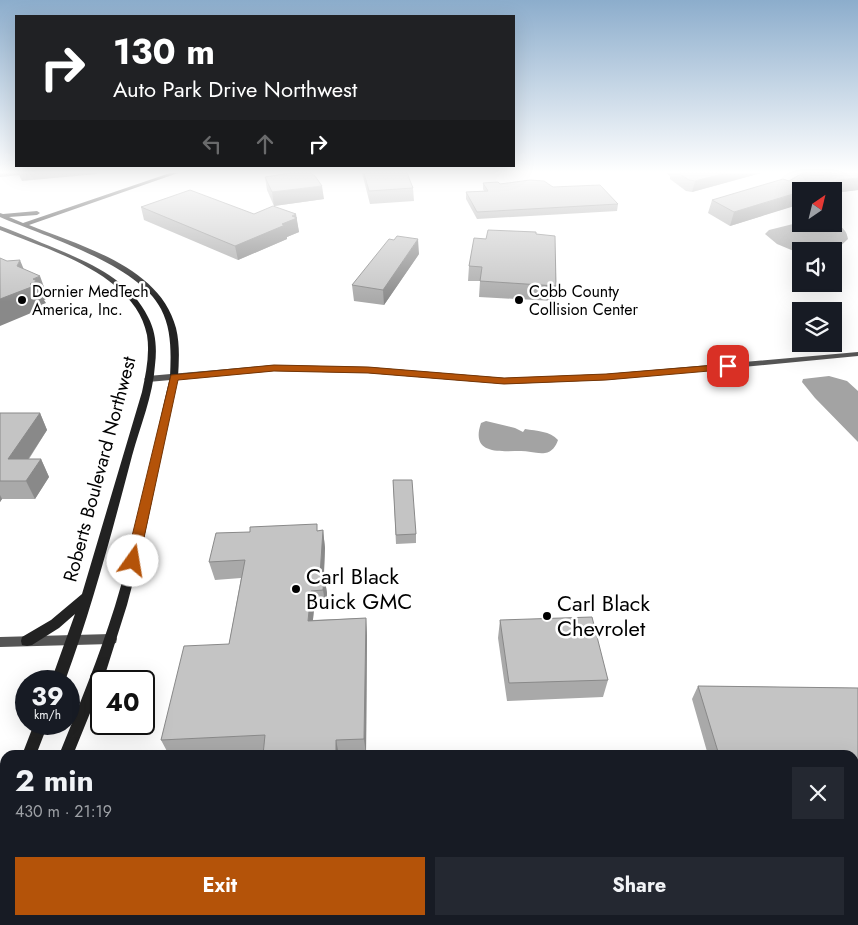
<!DOCTYPE html>
<html lang="en">
<head>
<meta charset="utf-8">
<style>
	body { margin:0; font-family:Jost,sans-serif; background:#242831; color:#f1f3f6; height:100vh; display:flex; flex-direction:column; font-size:19px; white-space:nowrap }
	* { box-sizing:border-box; margin:0 }
	p { font-size:16px; color:#9ea1a6 }
	.icon { flex:none; width:28px; height:28px; fill:none; stroke:currentColor; stroke-width:2; stroke-linecap:round; stroke-linejoin:round }
	.map { position:relative; flex:1; overflow:hidden }
	.side { position:absolute; left:0px; top:750px; width:859px; height:175px; display:flex; flex-direction:column; background:#171b24; border-radius:15px 15px 0 0; box-shadow:0 5px 20px #0002 }
	.side>* { flex:none }
	.banner { position:absolute; left:15px; top:15px; width:500px; height:152px; border-radius:0px; box-shadow:0 5px 20px #0002; background:#202124; color:#fff; overflow:hidden }
	.needle { width:32px; rotate:35deg }
	.buttons { position:absolute; left:792px; top:182px; display:grid; gap:10px }
	.buttons a { display:grid; place-items:center; width:50px; height:50px; border-radius:0px; background:#171b24; box-shadow:0 5px 20px #0002; font-size:25px }
	.speed { position:absolute; left:15px; top:670px; display:flex; gap:10px; font-size:25px; font-weight:700; text-align:center }
	.speed>* { display:grid; place-content:center; width:65px; height:65px; border-radius:50%; background:#171b24; box-shadow:0 5px 20px #0002; line-height:1 }
	.speed small { font-size:12px; font-weight:400 }
	.speed .limit { border:2px solid #111; border-radius:8px; background:#fff; color:#111 }
	.pin { position:absolute; display:grid; place-items:center; width:42px; height:42px; color:#fff; margin:-21px; border-radius:10px; box-shadow:0 2px 8px #0006 }
	.me { position:absolute; width:55px; margin:-28px; rotate:13deg; stroke-linejoin:round; filter:drop-shadow(0 0 4px #0008) }
	.turn { display:flex; align-items:center; gap:18px; height:105px; padding:0 15px; font-size:22px }
	.turn .icon { width:65px; height:65px; stroke-width:2.5 }
	.turn b { display:block; font-size:35px; line-height:42px }
	.lanes { display:flex; align-items:center; height:48px; padding:0 15px; background:#0003; justify-content:center; gap:25px; direction:ltr }
	.lanes .off { opacity:.35 }
	.round { display:grid; place-items:center; flex:none; width:52px; height:52px; border-radius:0px; background:#242831 }
	.overview { display:flex; align-items:center; justify-content:space-between; height:85px; padding:0 15px }
	h1 { font-size:30px; font-weight:700; line-height:38px }
	.primary-button { display:flex; gap:10px; margin-top:auto; padding:10px 15px }
	.primary-button a { flex:1; height:58px; border-radius:0px; background:#b45309; color:#fff; font-size:20px; font-weight:700; line-height:58px; text-align:center }
	.primary-button a+a { background:#242831; color:#f1f3f6 }
	.map>svg:first-child { display:block }
</style>
</head>
<body>
<div class="map">
<svg width="858" height="925" viewBox="0 0 858 925">
	<rect width="100%" height="100%" fill="#fff"/>
	<path fill="#a3a3a3" d="M 801,222 L 801,224 C 818,224 845,217 848,239 L 834,252 L 801,251 L 801,254 L 777,244 L 765,234 L 769,230 Z
		M 829,376 L 847,381 L 858,391 L 858,442 L 815,398 L 802,382 L 803,379 Z
		M 486,421 L 515,428 L 523,432 L 525,429 C 537,431 550,431 558,440 C 556,446 552,452 545,453 C 537,454 528,451 521,451 C 500,451 470,455 481,423 Z"/>
	<g fill="none" stroke-linecap="round" stroke-linejoin="round">
		<path fill="#555" fill-rule="evenodd" d="M 858,352 L 858,356 L 606,380 L 505,384 L 368,373 L 273,371 L 148,382 L 144,379 L 148,376 L 273,365 L 368,367 L 505,378 L 606,374 Z
			M 111,634 L 116,635 L 117,639 L 116,643 L 111,644 L 0,647 L 0,637 Z"/>
		<path fill="#222" fill-rule="evenodd" d="M 170,173 L 178,173 L 29,225 C 80,246 160,266 176,328 C 180,344 179,361 178,377 L 142,548 L 127,605 L 103,681 L 101,681 L 101,686 L 73,755 L 59,755 C 79,706 99,657 115,606 C 138,531 152,453 170,377 C 171,354 172,330 161,309 C 139,265 44,236 0,217 L 0,213 L 3,214 L 37,211 L 40,213 L 37,215 L 9,217 L 23,223 Z
			M 0,226 C 14,231 28,237 42,243 C 81,259 129,277 148,317 C 156,332 157,348 155,365 C 153,396 140,426 132,456 C 112,532 92,608 65,681 L 51,681 L 75,614 L 59,628 L 32,645 L 27,646 L 22,645 L 21,641 L 22,637 L 51,620 L 82,594 L 142,392 C 146,373 150,354 147,335 C 135,274 49,250 0,230 Z
			M 34,724 L 48,724 L 36,755 L 22,755 Z
			M 5,806 L 5,831 L 0,833 L 0,808 Z
			M 5,893 L 6,920 L 0,923 L 0,895 Z"/>
		<path fill="#000" fill-rule="evenodd" d="M 27,920 L 54,920 L 56,925 L 29,925 Z"/>
	</g>
	<path fill="#a9a9a9" d="M 362,173 L 407,173 L 413,188 L 414,201 L 370,204 Z
		M 666,173 L 761,173 L 692,192 L 686,191 L 670,179 L 670,176 Z
		M 265,177 L 324,199 L 274,206 L 267,190 Z
		M 789,181 L 858,190 L 834,193 L 730,226 L 708,213 L 712,200 Z
		M 483,183 L 500,184 L 553,187 L 618,204 L 617,211 L 477,219 L 466,199 L 466,192 L 484,191 L 483,189 Z
		M 141,207 L 254,214 L 296,217 L 299,232 L 287,237 L 287,239 L 238,260 L 144,220 Z
		M 536,234 L 556,286 L 554,301 L 479,297 L 480,281 L 468,281 L 469,266 L 486,239 Z
		M 419,254 L 384,305 L 354,301 L 352,285 Z
		M 0,413 L 40,413 L 47,430 L 29,459 L 41,459 L 49,477 L 35,499 L 2,499 L 0,502 Z
		M 393,480 L 416,534 L 416,543 L 396,544 Z
		M 323,530 L 325,548 L 324,575 L 327,593 L 326,608 L 314,609 L 313,620 L 366,618 L 367,636 L 366,755 L 263,755 L 263,752 L 205,755 L 169,755 L 161,740 L 229,644 L 241,578 L 215,580 L 209,562 L 318,531 Z
		M 500,620 L 608,680 L 603,697 L 507,701 L 498,638 Z
		M 698,686 L 858,688 L 858,833 L 854,833 L 854,755 L 708,755 L 692,699 Z"/>
	<path fill="#898989" d="M 0,173 L 97,173 L 97,174 L 22,181 L 19,175 L 0,177 Z
		M 726,173 L 761,173 L 692,192 L 695,181 Z
		M 858,178 L 858,190 L 834,193 L 834,191 L 803,191 L 839,180 Z
		M 322,186 L 324,199 L 274,206 L 272,192 Z
		M 801,192 L 801,204 L 730,226 L 734,212 Z
		M 296,214 L 299,232 L 287,237 L 287,239 L 238,260 L 235,246 L 282,224 L 292,216 Z
		M 418,239 L 419,254 L 384,305 L 383,290 Z
		M 20,260 L 29,282 L 17,266 Z
		M 40,276 L 48,298 L 44,300 L 46,303 L 41,305 L 43,308 L 0,326 L 0,299 L 30,284 L 33,279 Z
		M 40,413 L 47,430 L 17,476 L 8,459 Z
		M 41,459 L 49,477 L 35,499 L 26,481 Z
		M 0,495 L 2,499 L 0,502 Z
		M 323,530 L 325,548 L 323,590 L 320,575 Z
		M 324,575 L 327,593 L 326,608 L 323,590 Z
		M 311,591 L 314,609 L 311,638 L 308,621 Z
		M 366,618 L 367,636 L 366,755 L 364,739 Z
		M 336,740 L 339,755 L 336,755 Z"/>
	<path fill="#c4c4c4" stroke="#898989" d="M 291,173 L 311,173 L 315,176 L 322,186 L 272,192 L 265,177 Z
		M 364,173 L 407,173 L 413,188 L 369,191 Z
		M 678,173 L 726,173 L 695,181 L 689,180 Z
		M 805,173 L 858,173 L 858,178 L 839,180 L 734,212 L 712,200 L 783,179 L 789,181 L 801,174 Z
		M 530,180 L 544,181 L 553,187 L 600,185 L 618,204 L 477,212 L 466,192 L 488,191 L 483,183 L 498,182 L 500,184 Z
		M 190,190 L 254,214 L 273,206 L 296,214 L 292,216 L 297,218 L 282,224 L 285,225 L 235,246 L 141,207 Z
		M 488,230 L 536,232 L 536,234 L 555,236 L 556,286 L 480,281 L 482,267 L 469,266 L 474,238 L 486,239 Z
		M 397,236 L 418,239 L 383,290 L 352,285 L 389,239 L 394,240 Z
		M 0,258 L 7,261 L 20,260 L 17,266 L 40,276 L 33,279 L 37,281 L 30,284 L 34,286 L 0,299 Z
		M 0,413 L 40,413 L 8,459 L 41,459 L 26,481 L 0,481 Z
		M 393,480 L 412,480 L 416,534 L 396,535 Z
		M 317,524 L 317,531 L 323,530 L 320,575 L 324,575 L 323,590 L 311,591 L 308,621 L 366,618 L 364,739 L 336,740 L 336,755 L 263,755 L 265,735 L 161,740 L 184,646 L 229,644 L 245,560 L 209,562 L 216,533 L 250,532 L 250,527 Z
		M 592,617 L 608,680 L 509,683 L 500,620 Z
		M 698,686 L 858,688 L 858,821 L 854,821 L 854,755 L 719,755 Z"/>
	<linearGradient id="sky" x2="0" y2="1"><stop stop-color="#8cadcc"/><stop offset="0.57" stop-color="#fff"/><stop offset="1" stop-color="#fff" stop-opacity="0"/></linearGradient>
	<rect width="858" height="302" fill="url(#sky)"/>
	<path fill="#b45309" stroke="#753606" d="M 728,364 L 733,366 L 732,369 L 606,380 L 504,384 L 368,373 L 274,371 L 178,380 L 139,561 L 137,565 L 128,565 L 126,561 L 171,375 L 274,365 L 368,367 L 504,378 L 606,374 Z"/>
	<g fill="#000" stroke="#fff" stroke-width="2">
		<circle cx="22" cy="300" r="5"/>
		<circle cx="519" cy="300" r="5"/>
		<circle cx="296" cy="589" r="5"/>
		<circle cx="547" cy="616" r="5"/>
	</g>
	<g text-anchor="middle" stroke-width="5" stroke-linejoin="round" paint-order="stroke">
		<g font-size="16" fill="#000" stroke="#fff" text-anchor="start">
			<text x="32" y="297">Dornier MedTech<tspan x="32" dy="18">America, Inc.</tspan></text>
			<text x="529" y="297">Cobb County<tspan x="529" dy="18">Collision Center</tspan></text>
		</g>
		<g font-size="19" fill="#000" stroke="#fff">
			<text transform="translate(99 469) rotate(-75)" y="7">Roberts Boulevard Northwest</text>
		</g>
		<g font-size="22" fill="#000" stroke="#fff" text-anchor="start">
			<text x="306" y="584">Carl Black<tspan x="306" dy="25">Buick GMC</tspan></text>
			<text x="557" y="611">Carl Black<tspan x="557" dy="25">Chevrolet</tspan></text>
		</g>
	</g>
</svg>
<div class="buttons">
<a><svg class="needle" viewBox="-14 -14 28 28"><path d="M0-13l5 13h-10z" fill="#e53935"/><path d="M0 13l5-13h-10z" fill="#9ea1a6"/></svg></a>
<a><svg class="icon" aria-label="sound" viewBox="0 0 24 24"><path d="M4 9h4l5-4v14l-5-4H4zM17 9q2 3 0 6"/></svg></a>
<a><svg class="icon" aria-label="layers" viewBox="0 0 24 24"><path d="M12 4l9 5-9 5-9-5zM3 14l9 5 9-5"/></svg></a>
</div>
<div class="speed"><div>39<small>km/h</small></div><div class="limit">40</div></div>
<div class="pin" style="left:728px;top:366px;background:#d93025"><svg class="icon" aria-label="arrive" viewBox="0 0 24 24"><path d="M6 21V4h12l-3 4 3 4H6"/></svg></div>
<svg class="me" style="left:133px;top:561px" viewBox="-20 -20 40 40"><circle r="19" fill="#fff"/><path d="M0-13L10 11 0 6-10 11z" fill="#b45309"/></svg>
<div class="banner">
<div class="turn"><svg class="icon" aria-label="right" viewBox="0 0 24 24"><path d="M7 20v-9h11M14 6l5 5-5 5"/></svg><div><b>130 m</b>Auto Park Drive Northwest</div></div>
<div class="lanes"><svg class="icon off" aria-label="left" viewBox="0 0 24 24"><path d="M17 20v-9H6M10 6l-5 5 5 5"/></svg><svg class="icon off" aria-label="ahead" viewBox="0 0 24 24"><path d="M12 20V5M6 11l6-6 6 6"/></svg><svg class="icon" aria-label="right" viewBox="0 0 24 24"><path d="M7 20v-9h11M14 6l5 5-5 5"/></svg></div>
</div>
<section class="side">
<div class="overview"><div><h1>2 min</h1><p>430 m · 21:19</p></div><a class="round"><svg class="icon" aria-label="close" viewBox="0 0 24 24"><path d="M6 6l12 12M18 6L6 18"/></svg></a></div>
<div class="primary-button"><a>Exit</a><a>Share</a></div>
</section>
</div>
</body>
</html>
